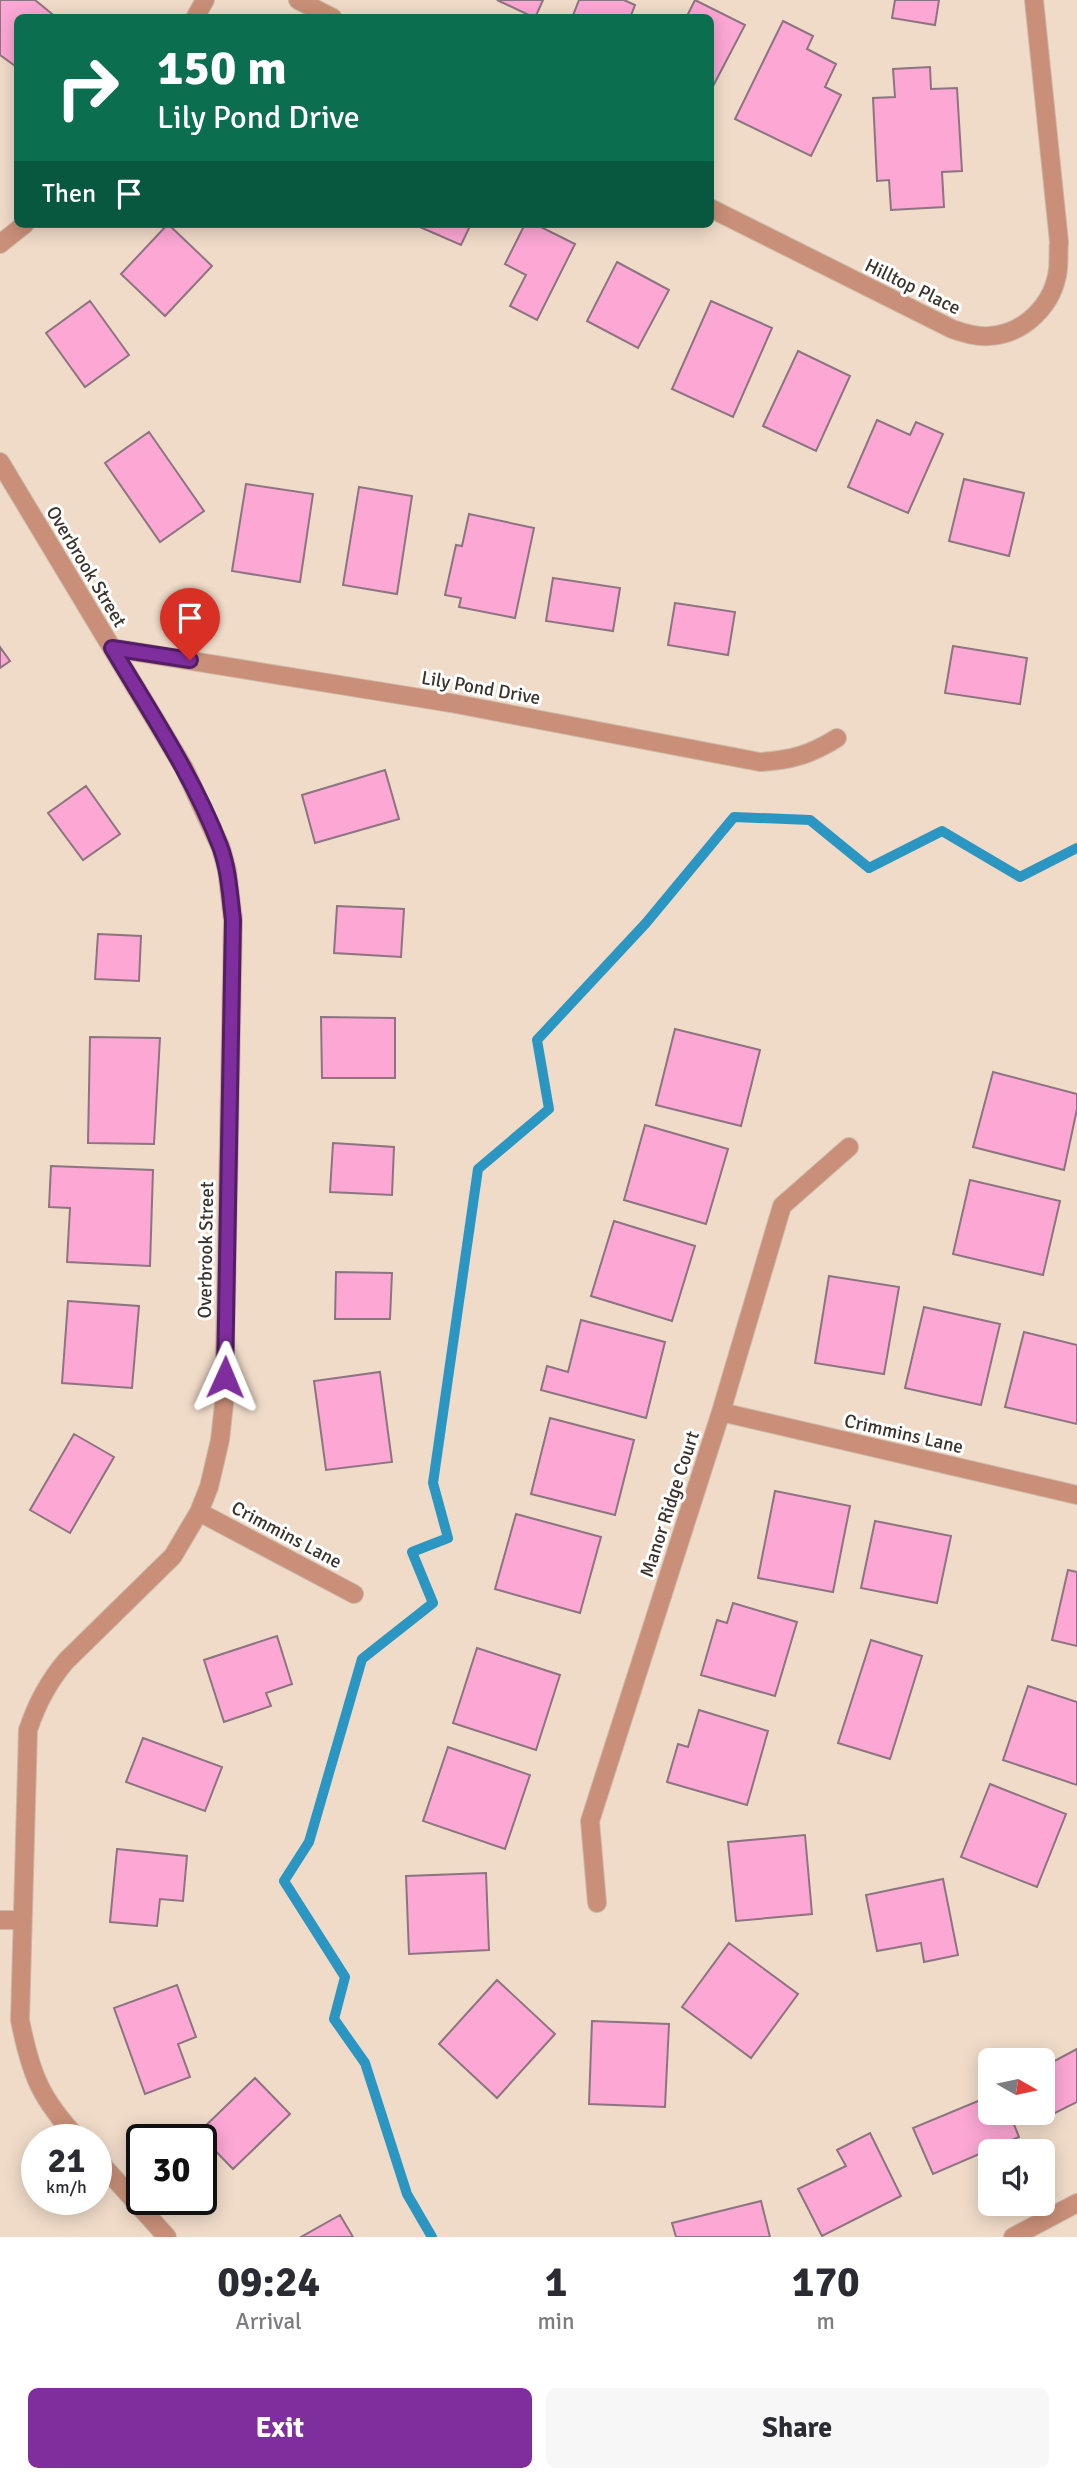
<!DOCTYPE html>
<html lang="en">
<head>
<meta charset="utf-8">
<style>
	body { margin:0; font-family:Signika,sans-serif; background:#f7f7f7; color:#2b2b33; height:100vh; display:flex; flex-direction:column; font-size:26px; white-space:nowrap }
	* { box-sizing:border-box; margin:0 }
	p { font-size:23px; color:#7c7c81 }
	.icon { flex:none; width:38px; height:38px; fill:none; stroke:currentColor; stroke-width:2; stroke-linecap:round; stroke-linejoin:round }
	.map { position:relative; height:2237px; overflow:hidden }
	.drawer { display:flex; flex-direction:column; background:#fff; flex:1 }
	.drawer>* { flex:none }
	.guide { position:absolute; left:14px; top:14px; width:700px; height:214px; border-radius:10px; box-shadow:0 4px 18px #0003; background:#0b6e4f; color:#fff; overflow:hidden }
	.needle { width:46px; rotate:99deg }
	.buttons { position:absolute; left:978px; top:2048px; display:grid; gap:14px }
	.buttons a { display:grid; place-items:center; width:77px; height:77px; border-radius:10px; background:#fff; box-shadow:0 4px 18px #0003; font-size:35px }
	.speed { position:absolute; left:21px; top:2124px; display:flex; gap:14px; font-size:35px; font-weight:700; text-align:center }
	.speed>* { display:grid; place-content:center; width:91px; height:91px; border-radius:50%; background:#fff; box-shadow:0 4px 18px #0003; line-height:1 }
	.speed small { font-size:18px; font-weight:400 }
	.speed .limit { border:4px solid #111; border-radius:10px; background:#fff; color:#111 }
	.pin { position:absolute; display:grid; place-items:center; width:60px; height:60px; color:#fff; margin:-72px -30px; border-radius:50% 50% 50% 0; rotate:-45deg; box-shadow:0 0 7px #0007 }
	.pin .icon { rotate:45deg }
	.me { position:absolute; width:77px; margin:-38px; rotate:1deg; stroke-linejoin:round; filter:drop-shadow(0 0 5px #0008) }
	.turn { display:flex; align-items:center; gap:24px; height:147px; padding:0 28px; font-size:32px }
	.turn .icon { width:91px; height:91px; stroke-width:2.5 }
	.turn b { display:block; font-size:49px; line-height:60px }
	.then { display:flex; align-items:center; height:66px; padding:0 28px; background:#0003; gap:14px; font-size:26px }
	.eta { display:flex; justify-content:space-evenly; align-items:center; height:119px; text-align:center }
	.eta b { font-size:42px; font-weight:700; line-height:49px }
	.cta { display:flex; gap:14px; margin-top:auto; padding:14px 28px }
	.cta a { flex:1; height:80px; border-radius:10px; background:#7f2e9d; color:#fff; font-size:28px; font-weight:700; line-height:80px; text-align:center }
	.cta a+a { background:#f7f7f7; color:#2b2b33 }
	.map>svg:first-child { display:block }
</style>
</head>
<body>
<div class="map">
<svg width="1077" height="2237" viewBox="0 0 1077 2237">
	<rect width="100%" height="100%" fill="#f0dbc8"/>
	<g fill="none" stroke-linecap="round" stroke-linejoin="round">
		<path stroke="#2c96c2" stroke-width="10" d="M 432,2237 L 407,2194 L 365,2063 L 334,2019 L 345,1977 L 284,1881 L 309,1842 L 362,1659 L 433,1603 L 412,1552 L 448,1538 L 433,1483 L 478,1169 L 549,1109 L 537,1040 L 646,923 L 734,817 L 810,820 L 869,868 L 942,831 L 1020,877 L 1077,848"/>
	</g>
	<path fill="#fca7d4" stroke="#8c7480" stroke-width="2" d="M 0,0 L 35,0 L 57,18 L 18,18 L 18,68 L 0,55 Z
		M 497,0 L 543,0 L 535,18 Z
		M 579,0 L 624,0 L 635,5 L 630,18 L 572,18 Z
		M 695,0 L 745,25 L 710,92 L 710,18 L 686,18 Z
		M 895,0 L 939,0 L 935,25 L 892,18 Z
		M 783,21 L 813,36 L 807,49 L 836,64 L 825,87 L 841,95 L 811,156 L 735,119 Z
		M 930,67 L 931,89 L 957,88 L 962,171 L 942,172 L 944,207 L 891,210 L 889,180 L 877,181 L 873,98 L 895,97 L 893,69 Z
		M 168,224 L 212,266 L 165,316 L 121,274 Z
		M 413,224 L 471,224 L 461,245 Z
		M 525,224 L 535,224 L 575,244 L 537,320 L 510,306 L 526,275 L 505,264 Z
		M 617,262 L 669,290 L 638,348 L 587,321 Z
		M 90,301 L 129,355 L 85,387 L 46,333 Z
		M 711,301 L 772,328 L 733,417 L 672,389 Z
		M 798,351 L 850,376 L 816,451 L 763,426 Z
		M 877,420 L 910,435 L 916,422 L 943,434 L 908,513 L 848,487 Z
		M 149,432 L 204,511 L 160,542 L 105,463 Z
		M 964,479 L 1024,493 L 1009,556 L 949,541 Z
		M 246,484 L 313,494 L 300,582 L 232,571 Z
		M 359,487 L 412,496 L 397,594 L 343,585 Z
		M 469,514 L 534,528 L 515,618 L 459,607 L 461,598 L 445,595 L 456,545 L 462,546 Z
		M 553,578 L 620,588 L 613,631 L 546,621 Z
		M 675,603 L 735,612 L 728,655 L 668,645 Z
		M 953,646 L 1027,658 L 1020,704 L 945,693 Z
		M 0,647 L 10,661 L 0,668 Z
		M 385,770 L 399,819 L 315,843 L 302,795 Z
		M 86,786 L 120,834 L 83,860 L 48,813 Z
		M 337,906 L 404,909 L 401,957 L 334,953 Z
		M 98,934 L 141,936 L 139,981 L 95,979 Z
		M 321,1017 L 395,1018 L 395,1078 L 322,1078 Z
		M 675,1029 L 760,1050 L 741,1126 L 656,1105 Z
		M 90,1037 L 160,1038 L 154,1144 L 88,1143 Z
		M 993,1072 L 1077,1094 L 1077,1109 L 1064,1170 L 973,1147 Z
		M 645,1125 L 728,1149 L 706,1224 L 624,1200 Z
		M 333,1143 L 394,1147 L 392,1195 L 330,1192 Z
		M 51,1166 L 153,1170 L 150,1266 L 67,1262 L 70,1208 L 49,1207 Z
		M 970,1180 L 1060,1201 L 1043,1275 L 953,1254 Z
		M 614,1221 L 695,1246 L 672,1321 L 591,1296 Z
		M 336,1272 L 392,1273 L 390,1319 L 335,1319 Z
		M 829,1276 L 899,1287 L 884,1374 L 815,1363 Z
		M 68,1301 L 139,1306 L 132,1388 L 62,1383 Z
		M 924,1307 L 1000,1324 L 981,1405 L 905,1388 Z
		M 581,1320 L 665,1342 L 646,1418 L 541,1390 L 547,1366 L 568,1372 Z
		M 1024,1332 L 1077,1345 L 1077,1424 L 1005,1407 Z
		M 380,1372 L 392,1462 L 326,1470 L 314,1381 Z
		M 550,1418 L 634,1440 L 615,1515 L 531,1494 Z
		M 74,1434 L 114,1457 L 70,1533 L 30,1510 Z
		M 775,1491 L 850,1506 L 833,1592 L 758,1578 Z
		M 516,1514 L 601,1537 L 580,1613 L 495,1589 Z
		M 875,1521 L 951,1536 L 937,1603 L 861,1588 Z
		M 1068,1570 L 1077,1572 L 1077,1646 L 1052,1640 Z
		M 733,1603 L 797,1622 L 775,1696 L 701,1675 L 717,1620 L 727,1623 Z
		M 277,1636 L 292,1684 L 266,1693 L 271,1706 L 224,1722 L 204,1660 Z
		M 871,1640 L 922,1656 L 890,1759 L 838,1743 Z
		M 477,1648 L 560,1675 L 536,1750 L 453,1723 Z
		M 1028,1686 L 1077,1702 L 1077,1785 L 1003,1760 Z
		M 699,1710 L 768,1731 L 747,1805 L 667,1782 L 678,1744 L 688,1747 Z
		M 143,1738 L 222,1767 L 205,1811 L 126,1782 Z
		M 448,1747 L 530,1775 L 505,1849 L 423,1821 Z
		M 990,1784 L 1066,1814 L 1037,1887 L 961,1857 Z
		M 805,1835 L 812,1914 L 736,1921 L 728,1842 Z
		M 117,1849 L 187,1856 L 183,1901 L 160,1899 L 157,1926 L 110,1922 Z
		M 486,1873 L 489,1950 L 409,1954 L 406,1876 Z
		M 943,1879 L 958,1955 L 924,1962 L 921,1943 L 877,1951 L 866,1895 Z
		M 729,1943 L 798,1994 L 751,2058 L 682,2007 Z
		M 497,1980 L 555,2034 L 497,2098 L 439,2044 Z
		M 177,1985 L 196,2037 L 178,2044 L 190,2077 L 145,2094 L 114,2008 Z
		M 592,2021 L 669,2024 L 665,2107 L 589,2104 Z
		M 1077,2049 L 1077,2102 L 1053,2114 L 1043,2095 L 1043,2067 Z
		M 255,2078 L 290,2114 L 233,2169 L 198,2133 Z
		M 990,2096 L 990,2112 L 1009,2112 L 1019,2137 L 933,2174 L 913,2128 Z
		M 870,2133 L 901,2196 L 822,2236 L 798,2189 L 846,2166 L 837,2150 Z
		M 761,2201 L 770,2237 L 676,2237 L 672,2223 Z
		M 340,2215 L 353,2237 L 301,2237 Z"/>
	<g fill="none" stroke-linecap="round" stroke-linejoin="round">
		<g stroke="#ccb9a9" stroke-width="20">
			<path id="street" d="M 298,0 L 333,18
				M 195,18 L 205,0
				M 710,208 L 952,329 C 964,333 976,337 989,336 C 1025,334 1054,304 1058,269 C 1059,260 1058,251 1059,242 L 1034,0
				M 0,244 L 25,224
				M 0,462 L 184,768 L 221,848 L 227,870 L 233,920 L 224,1404 L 220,1440 L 209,1487 L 199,1512 L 173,1556 L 66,1661 C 48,1682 37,1703 28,1730 L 20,2020 C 31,2076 41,2099 79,2140
				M 112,648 L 451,703 L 760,762 C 791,760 810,755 837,738
				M 721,1412 L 1077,1495
				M 199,1512 L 354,1594
				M 597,1903 L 590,1821 L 721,1412 L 782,1206 L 849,1147
				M 0,1920 L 21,1920
				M 96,2158 L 167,2237
				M 1013,2237 L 1077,2203"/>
		</g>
		<use href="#street" stroke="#c98f78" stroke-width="18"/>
	</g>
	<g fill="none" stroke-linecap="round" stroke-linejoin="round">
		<g stroke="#531e66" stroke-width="18">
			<path id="route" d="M 190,660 L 112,648 C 150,712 193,776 220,846 C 229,870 230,896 233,920 L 225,1377"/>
		</g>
		<use href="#route" stroke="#7f2e9d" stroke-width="12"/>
	</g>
	<g text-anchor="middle" stroke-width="6" stroke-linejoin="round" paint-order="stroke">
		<g font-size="19" fill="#3b332c" stroke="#fff">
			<text transform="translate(913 286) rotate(26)" y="7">Hilltop Place</text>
			<text transform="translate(87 566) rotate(59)" y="7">Overbrook Street</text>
			<text transform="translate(481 687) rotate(10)" y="7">Lily Pond Drive</text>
			<text transform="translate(205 1250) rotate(-89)" y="7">Overbrook Street</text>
			<text transform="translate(904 1433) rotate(13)" y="7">Crimmins Lane</text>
			<text transform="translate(669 1504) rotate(-72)" y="7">Manor Ridge Court</text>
			<text transform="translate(287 1534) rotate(28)" y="7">Crimmins Lane</text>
		</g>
	</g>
</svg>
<div class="buttons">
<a><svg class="needle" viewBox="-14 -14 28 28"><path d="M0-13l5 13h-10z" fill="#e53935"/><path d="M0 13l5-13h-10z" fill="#7c7c81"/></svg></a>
<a><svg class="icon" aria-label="sound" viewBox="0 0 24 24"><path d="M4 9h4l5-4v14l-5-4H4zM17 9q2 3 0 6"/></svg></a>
</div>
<div class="speed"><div>21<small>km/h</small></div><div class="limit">30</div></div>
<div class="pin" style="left:190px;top:660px;background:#d93025"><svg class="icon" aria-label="arrive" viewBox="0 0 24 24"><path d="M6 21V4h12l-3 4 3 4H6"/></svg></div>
<svg class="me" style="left:225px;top:1377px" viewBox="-20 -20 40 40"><path d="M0-17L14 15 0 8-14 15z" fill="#7f2e9d" stroke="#fff" stroke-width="4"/></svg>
<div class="guide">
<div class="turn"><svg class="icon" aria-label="right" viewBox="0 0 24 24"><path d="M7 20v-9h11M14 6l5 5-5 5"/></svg><div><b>150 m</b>Lily Pond Drive</div></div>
<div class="then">Then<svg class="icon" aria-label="arrive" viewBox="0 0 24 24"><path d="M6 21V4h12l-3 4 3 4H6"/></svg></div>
</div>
</div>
<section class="drawer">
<div class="eta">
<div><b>09:24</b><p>Arrival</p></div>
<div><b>1</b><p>min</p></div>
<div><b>170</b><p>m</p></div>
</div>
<div class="cta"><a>Exit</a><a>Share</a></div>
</section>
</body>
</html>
